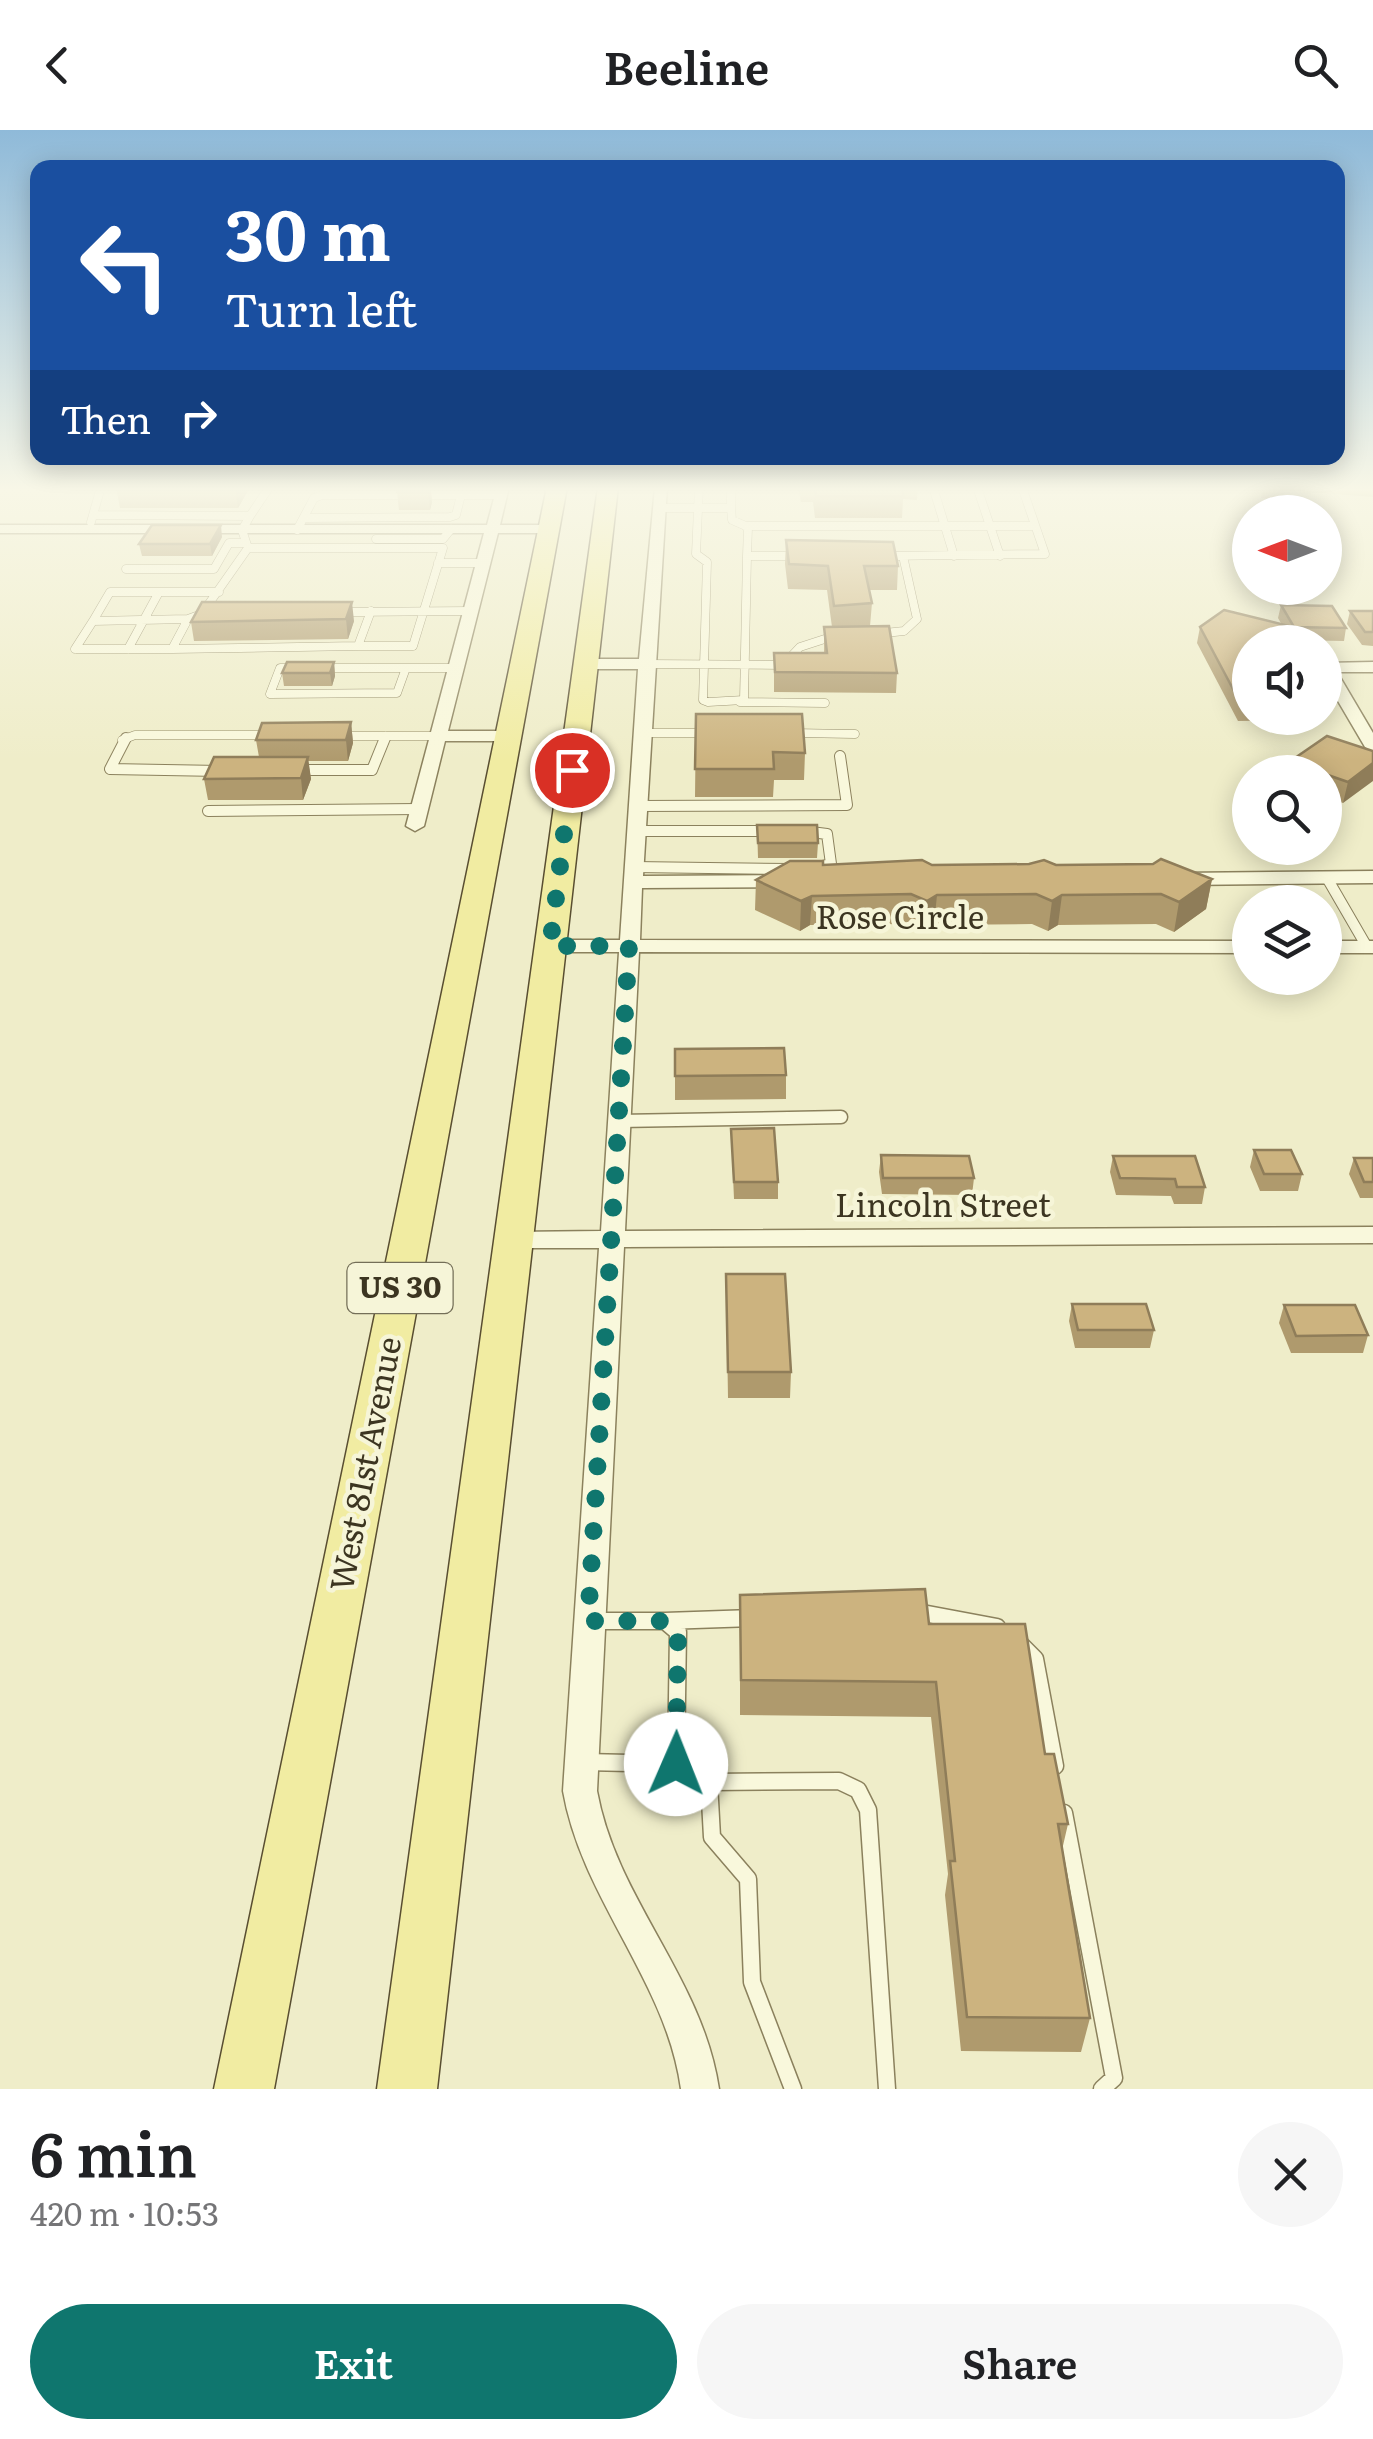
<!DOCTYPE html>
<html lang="en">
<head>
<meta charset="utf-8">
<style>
	body { margin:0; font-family:Literata,serif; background:#f6f6f6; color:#202124; height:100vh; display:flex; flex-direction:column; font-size:38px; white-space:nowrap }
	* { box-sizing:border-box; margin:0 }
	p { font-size:32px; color:#757577 }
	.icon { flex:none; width:55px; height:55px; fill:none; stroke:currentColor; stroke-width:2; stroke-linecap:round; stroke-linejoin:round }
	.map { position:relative; height:1959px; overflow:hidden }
	.drawer { display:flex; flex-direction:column; background:#fff; flex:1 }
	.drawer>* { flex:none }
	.guide { position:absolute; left:30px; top:30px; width:1315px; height:305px; border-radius:20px; box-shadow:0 5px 25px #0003; background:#1a4fa0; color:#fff; overflow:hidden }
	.needle { width:65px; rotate:270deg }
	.fabs { position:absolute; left:1232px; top:365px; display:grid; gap:20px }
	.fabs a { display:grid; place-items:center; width:110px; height:110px; border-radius:50%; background:#fff; box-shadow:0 5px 25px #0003; font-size:50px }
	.pin { position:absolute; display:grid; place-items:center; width:85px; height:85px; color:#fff; margin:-42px; border:5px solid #fff; border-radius:50%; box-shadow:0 2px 10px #0007 }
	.me { position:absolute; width:110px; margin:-55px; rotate:1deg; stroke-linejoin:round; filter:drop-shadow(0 0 8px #0008) }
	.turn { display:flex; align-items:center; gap:35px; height:210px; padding:0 30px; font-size:45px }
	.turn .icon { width:130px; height:130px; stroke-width:2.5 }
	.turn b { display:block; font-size:70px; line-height:85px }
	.then { display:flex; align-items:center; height:95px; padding:0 30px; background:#0003; gap:20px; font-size:38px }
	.round { display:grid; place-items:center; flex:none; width:105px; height:105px; border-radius:52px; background:#f6f6f6 }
	.overview { display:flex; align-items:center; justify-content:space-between; height:170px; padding:0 30px }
	h1 { font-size:60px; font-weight:600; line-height:75px }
	.action { display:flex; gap:20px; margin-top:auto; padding:20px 30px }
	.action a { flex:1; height:115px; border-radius:60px; background:#0f766e; color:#fff; font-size:40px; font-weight:600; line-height:115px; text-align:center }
	.action a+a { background:#f6f6f6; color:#202124 }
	header { display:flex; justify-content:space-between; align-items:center; height:130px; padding:0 30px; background:#fff; font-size:45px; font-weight:600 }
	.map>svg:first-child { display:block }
</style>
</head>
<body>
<header><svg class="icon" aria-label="back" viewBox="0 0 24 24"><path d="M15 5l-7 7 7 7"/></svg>Beeline<svg class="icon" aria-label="search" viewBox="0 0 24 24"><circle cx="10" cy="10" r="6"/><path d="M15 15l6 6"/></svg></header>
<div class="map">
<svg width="1373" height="1959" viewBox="0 0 1373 1959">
	<rect width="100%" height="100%" fill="#efedc9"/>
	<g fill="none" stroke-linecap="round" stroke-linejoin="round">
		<g stroke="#8b815d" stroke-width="9">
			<path id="lane-far3" d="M 699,357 L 696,424 L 707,432 L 703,570 L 708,572 L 744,570 L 747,426
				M 933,357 L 954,426
				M 977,357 L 1000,426
				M 659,378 L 731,378 L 731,357
				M 731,378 L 732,390 L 748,397 L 747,426 L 797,426
				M 94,385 L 250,386 L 242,400 L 248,418
				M 250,386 L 268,359
				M 304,388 L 450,387 L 456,385 L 461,365
				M 91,392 L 99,364
				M 745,396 L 1035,396
				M 297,400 L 314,368 L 322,365 L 501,365
				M 376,409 L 443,409 L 451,399
				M 881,426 L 1045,424 L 1022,357
				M 438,433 L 483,433
				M 126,439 L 214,439 L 229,413 L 245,413
				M 159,462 L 219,462
				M 203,482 L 248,418 L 443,418 L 413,516 L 358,516
				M 207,482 L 188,489 L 172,519 L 358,516 L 371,481
				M 341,482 L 471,481
				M 93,491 L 110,462 L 159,462 L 128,519
				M 875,504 L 904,501 L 917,489 L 903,426
				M 75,519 L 93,491 L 188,489
				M 75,519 L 172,519
				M 646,534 L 783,535 L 800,517 L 837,505
				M 297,538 L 280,538 L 270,564 L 397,563 L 406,538
				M 321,538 L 457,538
				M 740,572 L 825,573
				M 643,603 L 709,603
				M 792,603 L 855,604
				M 338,606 L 439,606
				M 122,610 L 135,605 L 270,605
				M 384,610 L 386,606"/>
		</g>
		<g stroke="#8b815d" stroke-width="12">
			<path id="lane-far2" d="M 126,608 L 110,639 L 220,641
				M 299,640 L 372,640 L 385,608
				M 638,676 L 847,675 L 840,626
				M 208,681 L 419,679
				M 637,701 L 770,701
				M 803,701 L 827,704 L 831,734 L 813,738
				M 634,737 L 790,739
				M 1327,748 L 1367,817"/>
		</g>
		<g stroke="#8b815d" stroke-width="15">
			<path id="lane-far1" d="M 619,991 L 841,987"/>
		</g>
		<g stroke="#8b815d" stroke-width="19">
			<path id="lane" d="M 917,1482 L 997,1497
				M 593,1491 L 665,1491 L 678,1502 L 676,1634
				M 665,1491 L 753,1488
				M 1019,1513 L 1035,1529 L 1055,1636
				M 584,1632 L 676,1634 L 709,1652 L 839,1651 L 858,1660 L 868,1680 L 887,1959
				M 709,1652 L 712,1707 L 748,1749 L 752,1852 L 793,1959
				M 1064,1683 L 1114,1948 L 1102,1959"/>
		</g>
		<g stroke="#8b815d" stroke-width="3">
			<path id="street" d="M 497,357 L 509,357 L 500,395 L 548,395 L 555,399 L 548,403 L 498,403 L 448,601 L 508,601 L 516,606 L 508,611 L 445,611 L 424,696 L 415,701 L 406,696 L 484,403 L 0,403 L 0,395 L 487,395 Z
				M 655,357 L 667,357 L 643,746 L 785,745 L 794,751 L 785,757 L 642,758 L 640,810 L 1250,811 L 1250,823 L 639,822 L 625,1101 L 1373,1097 L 1373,1113 L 624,1117 L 597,1661 C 617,1771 702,1846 719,1959 L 681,1959 C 666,1850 582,1770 563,1661 L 599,1118 L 513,1118 L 501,1110 L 513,1102 L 601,1101 L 619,822 L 550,822 L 540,816 L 550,810 L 620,810 L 638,539 L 585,539 L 577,534 L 585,529 L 639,529 Z
				M 1373,532 L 1373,542 L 1337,542 L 1373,603 L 1373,622 L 1365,617 L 1325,549 L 1325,533 Z
				M 1373,741 L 1373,753 L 1182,755 L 1173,749 L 1182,743 Z
				M 1325,811 L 1373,811 L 1373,823 L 1325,823 Z"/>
		</g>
		<g stroke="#594e31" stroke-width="3">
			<path id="primary" d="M 547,357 L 567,357 L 274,1959 L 214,1959 Z
				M 598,357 L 618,357 L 437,1959 L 377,1959 Z"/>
		</g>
		<use href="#lane-far3" stroke="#f9f8dc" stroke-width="8"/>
		<use href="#lane-far2" stroke="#f9f8dc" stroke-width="10"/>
		<use href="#lane-far1" stroke="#f9f8dc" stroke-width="12"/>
		<use href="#lane" stroke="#f9f8dc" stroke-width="16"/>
		<use href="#street" fill="#f9f8dc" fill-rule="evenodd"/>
		<use href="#primary" fill="#f1eca2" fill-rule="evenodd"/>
	</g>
	<path fill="#af9a6d" d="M 116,357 L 250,357 L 238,378 L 120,378 Z
		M 399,357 L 437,357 L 431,358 L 432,372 L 430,380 L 399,380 L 397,362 Z
		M 798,357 L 918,357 L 917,370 L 903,369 L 902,388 L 815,388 L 813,372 L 801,372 Z
		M 1224,357 L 1373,357 L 1373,367 L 1285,360 L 1283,370 L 1261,368 L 1262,362 Z
		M 222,407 L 212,426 L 142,426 L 139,414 Z
		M 786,410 L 898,436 L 897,460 L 869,460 L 872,473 L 870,496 L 897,543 L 896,563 L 774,562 L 774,523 L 824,523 L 824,497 L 832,497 L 827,460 L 788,459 L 785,434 Z
		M 202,472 L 354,491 L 348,509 L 194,511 L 191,492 Z
		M 1281,475 L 1346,498 L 1344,511 L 1291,510 L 1288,504 L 1286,512 L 1250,512 L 1250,588 L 1314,588 L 1313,590 L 1238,591 L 1197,513 L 1200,497 L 1282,495 L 1278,488 Z
		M 1350,481 L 1373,481 L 1373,516 L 1362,515 L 1347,494 Z
		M 334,532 L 335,546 L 332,556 L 284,556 L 282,543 Z
		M 696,584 L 805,623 L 804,650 L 774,650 L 773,667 L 695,667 Z
		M 351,592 L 353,613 L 348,631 L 308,631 L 311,649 L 303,670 L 208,670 L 204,649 L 259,627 L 256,610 Z
		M 1373,621 L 1343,673 L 1325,667 L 1325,642 L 1287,642 L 1289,632 Z
		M 757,695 L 818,713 L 817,728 L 758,728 Z
		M 823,735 L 1056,735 L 1212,749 L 1206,779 L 1174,802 L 1156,794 L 1058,795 L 1048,801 L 1032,794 L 934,795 L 924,801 L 909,794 L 810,795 L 800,801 L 755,780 L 756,750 Z
		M 675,919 L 786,945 L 786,969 L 675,970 Z
		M 731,999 L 778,1052 L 778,1069 L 734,1069 Z
		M 1254,1020 L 1302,1044 L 1298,1061 L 1260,1061 L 1250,1037 Z
		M 881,1025 L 974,1048 L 972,1065 L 882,1064 L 879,1042 Z
		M 1113,1026 L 1205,1057 L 1202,1074 L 1174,1074 L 1171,1066 L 1116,1065 L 1110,1042 Z
		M 1354,1028 L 1373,1028 L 1373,1068 L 1360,1068 L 1349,1044 Z
		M 726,1144 L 791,1242 L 790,1268 L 728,1268 Z
		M 1072,1174 L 1154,1200 L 1150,1218 L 1075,1218 L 1069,1191 Z
		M 1284,1175 L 1368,1205 L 1363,1223 L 1291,1223 L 1279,1193 Z
		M 740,1465 L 929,1494 L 1045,1624 L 1068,1694 L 1062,1720 L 1090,1888 L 1081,1922 L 961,1921 L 945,1765 L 948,1744 L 931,1587 L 740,1585 Z"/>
	<path fill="#8f7d59" d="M 235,357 L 250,357 L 238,378 Z
		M 430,357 L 432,372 L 430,380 L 428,362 Z
		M 221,395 L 222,407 L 212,426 L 210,414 Z
		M 352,472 L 354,491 L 348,509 L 346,489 Z
		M 1289,496 L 1285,512 L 1268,512 Z
		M 334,532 L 335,546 L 332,556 L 330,543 Z
		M 351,592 L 353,613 L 348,631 L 346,610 Z
		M 308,627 L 311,649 L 303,670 L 301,648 Z
		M 1373,633 L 1373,651 L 1343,673 L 1348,652 Z
		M 1212,749 L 1206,779 L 1174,802 L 1179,772 Z
		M 937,765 L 934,795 L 924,801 L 927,771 Z
		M 1062,765 L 1058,795 L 1048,801 L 1052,771 Z
		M 812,766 L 810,795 L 800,801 L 801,771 Z"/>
	<path fill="#ccb37f" stroke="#8f7d59" stroke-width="2.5" d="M 399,357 L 430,357 L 428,362 L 397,362 Z
		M 815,357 L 901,357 L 904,366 L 816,366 Z
		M 152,395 L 221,395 L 210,414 L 139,414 Z
		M 786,410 L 893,412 L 898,436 L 864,436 L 872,473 L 834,476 L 828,436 L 789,434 Z
		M 202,472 L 352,472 L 346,489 L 191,492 Z
		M 1281,475 L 1332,476 L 1346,498 L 1294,497 Z
		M 1224,480 L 1289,496 L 1268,512 L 1250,512 L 1250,574 L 1241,574 L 1200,497 Z
		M 1350,481 L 1373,481 L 1373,502 L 1365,502 Z
		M 889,496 L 897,543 L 775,542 L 774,523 L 827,523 L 824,497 Z
		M 287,532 L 334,532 L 330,543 L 282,543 Z
		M 696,584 L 802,584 L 805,623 L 773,622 L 774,639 L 695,639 Z
		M 351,592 L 346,610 L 256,610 L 262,593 Z
		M 1327,606 L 1373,621 L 1373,633 L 1348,652 L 1325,644 L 1325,642 L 1320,642 L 1289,632 Z
		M 214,627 L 308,627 L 301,648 L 204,649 Z
		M 757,695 L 817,695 L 818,713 L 758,713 Z
		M 1161,729 L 1212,749 L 1179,772 L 1161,764 L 1062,765 L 1052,771 L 1036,764 L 937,765 L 927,771 L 911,764 L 812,766 L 801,771 L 756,750 L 790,731 L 823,731 L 823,735 L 922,730 L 932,735 L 1029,734 L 1044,730 L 1056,735 L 1153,734 Z
		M 784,918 L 786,945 L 675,946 L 675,919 Z
		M 774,998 L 778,1052 L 734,1052 L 731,999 Z
		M 1254,1020 L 1291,1020 L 1302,1044 L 1264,1044 Z
		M 881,1025 L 969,1026 L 974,1048 L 883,1048 Z
		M 1113,1026 L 1195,1026 L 1205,1057 L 1177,1057 L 1175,1049 L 1120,1048 Z
		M 1354,1028 L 1373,1028 L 1373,1052 L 1364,1052 Z
		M 726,1144 L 785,1144 L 791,1242 L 728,1242 Z
		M 1072,1174 L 1146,1174 L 1154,1200 L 1078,1200 Z
		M 1284,1175 L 1355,1175 L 1368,1205 L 1296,1206 Z
		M 925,1459 L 929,1494 L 1025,1494 L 1045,1624 L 1054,1624 L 1068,1694 L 1058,1694 L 1090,1888 L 967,1887 L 950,1731 L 955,1731 L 936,1552 L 741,1550 L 740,1465 Z"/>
	<linearGradient id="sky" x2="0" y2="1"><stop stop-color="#8fbad9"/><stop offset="0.57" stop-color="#f8f7e7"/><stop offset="1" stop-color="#f8f7e7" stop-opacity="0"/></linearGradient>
	<rect width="1373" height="631" fill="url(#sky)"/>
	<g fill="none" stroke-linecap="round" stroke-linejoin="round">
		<path stroke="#0f766e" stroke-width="18" stroke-dasharray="0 32.4" d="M 572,640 L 550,816 L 629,816 L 588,1491 L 665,1491 L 678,1502 L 676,1634"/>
	</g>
	<g text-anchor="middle" stroke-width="9" stroke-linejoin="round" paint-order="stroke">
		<rect fill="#f6f5d8" stroke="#746f58" stroke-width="2.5" x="347.5" y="1133" width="105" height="50" rx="8"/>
		<g font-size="30" font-weight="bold" fill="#3c3521">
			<text x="400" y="1168">US 30</text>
		</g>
		<g font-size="32" fill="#3c3521" stroke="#f6f5d8">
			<text x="900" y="799">Rose Circle</text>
			<text x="943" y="1087">Lincoln Street</text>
			<text transform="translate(366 1334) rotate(-79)" y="11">West 81st Avenue</text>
		</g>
	</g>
</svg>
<div class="fabs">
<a><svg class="needle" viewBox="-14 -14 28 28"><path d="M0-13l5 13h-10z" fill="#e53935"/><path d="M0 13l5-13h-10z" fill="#757577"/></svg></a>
<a><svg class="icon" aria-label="sound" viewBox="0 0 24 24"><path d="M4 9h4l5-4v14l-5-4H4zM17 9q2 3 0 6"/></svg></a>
<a><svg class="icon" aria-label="search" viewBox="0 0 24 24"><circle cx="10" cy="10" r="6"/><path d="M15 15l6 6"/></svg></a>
<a><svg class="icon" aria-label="layers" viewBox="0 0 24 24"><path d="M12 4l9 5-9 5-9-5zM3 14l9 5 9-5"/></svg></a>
</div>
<div class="pin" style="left:572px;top:640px;background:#d93025"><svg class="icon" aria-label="arrive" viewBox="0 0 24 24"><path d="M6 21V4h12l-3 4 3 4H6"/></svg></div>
<svg class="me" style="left:676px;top:1634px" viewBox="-20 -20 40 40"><circle r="19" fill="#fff"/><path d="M0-13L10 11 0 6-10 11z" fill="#0f766e"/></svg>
<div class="guide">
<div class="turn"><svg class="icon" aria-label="left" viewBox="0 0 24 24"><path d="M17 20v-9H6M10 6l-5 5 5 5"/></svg><div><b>30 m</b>Turn left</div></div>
<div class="then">Then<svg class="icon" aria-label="right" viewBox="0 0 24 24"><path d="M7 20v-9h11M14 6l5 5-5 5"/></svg></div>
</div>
</div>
<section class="drawer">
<div class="overview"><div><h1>6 min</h1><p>420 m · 10:53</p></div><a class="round"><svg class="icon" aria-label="close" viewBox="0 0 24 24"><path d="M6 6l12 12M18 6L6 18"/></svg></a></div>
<div class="action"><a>Exit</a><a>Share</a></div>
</section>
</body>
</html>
